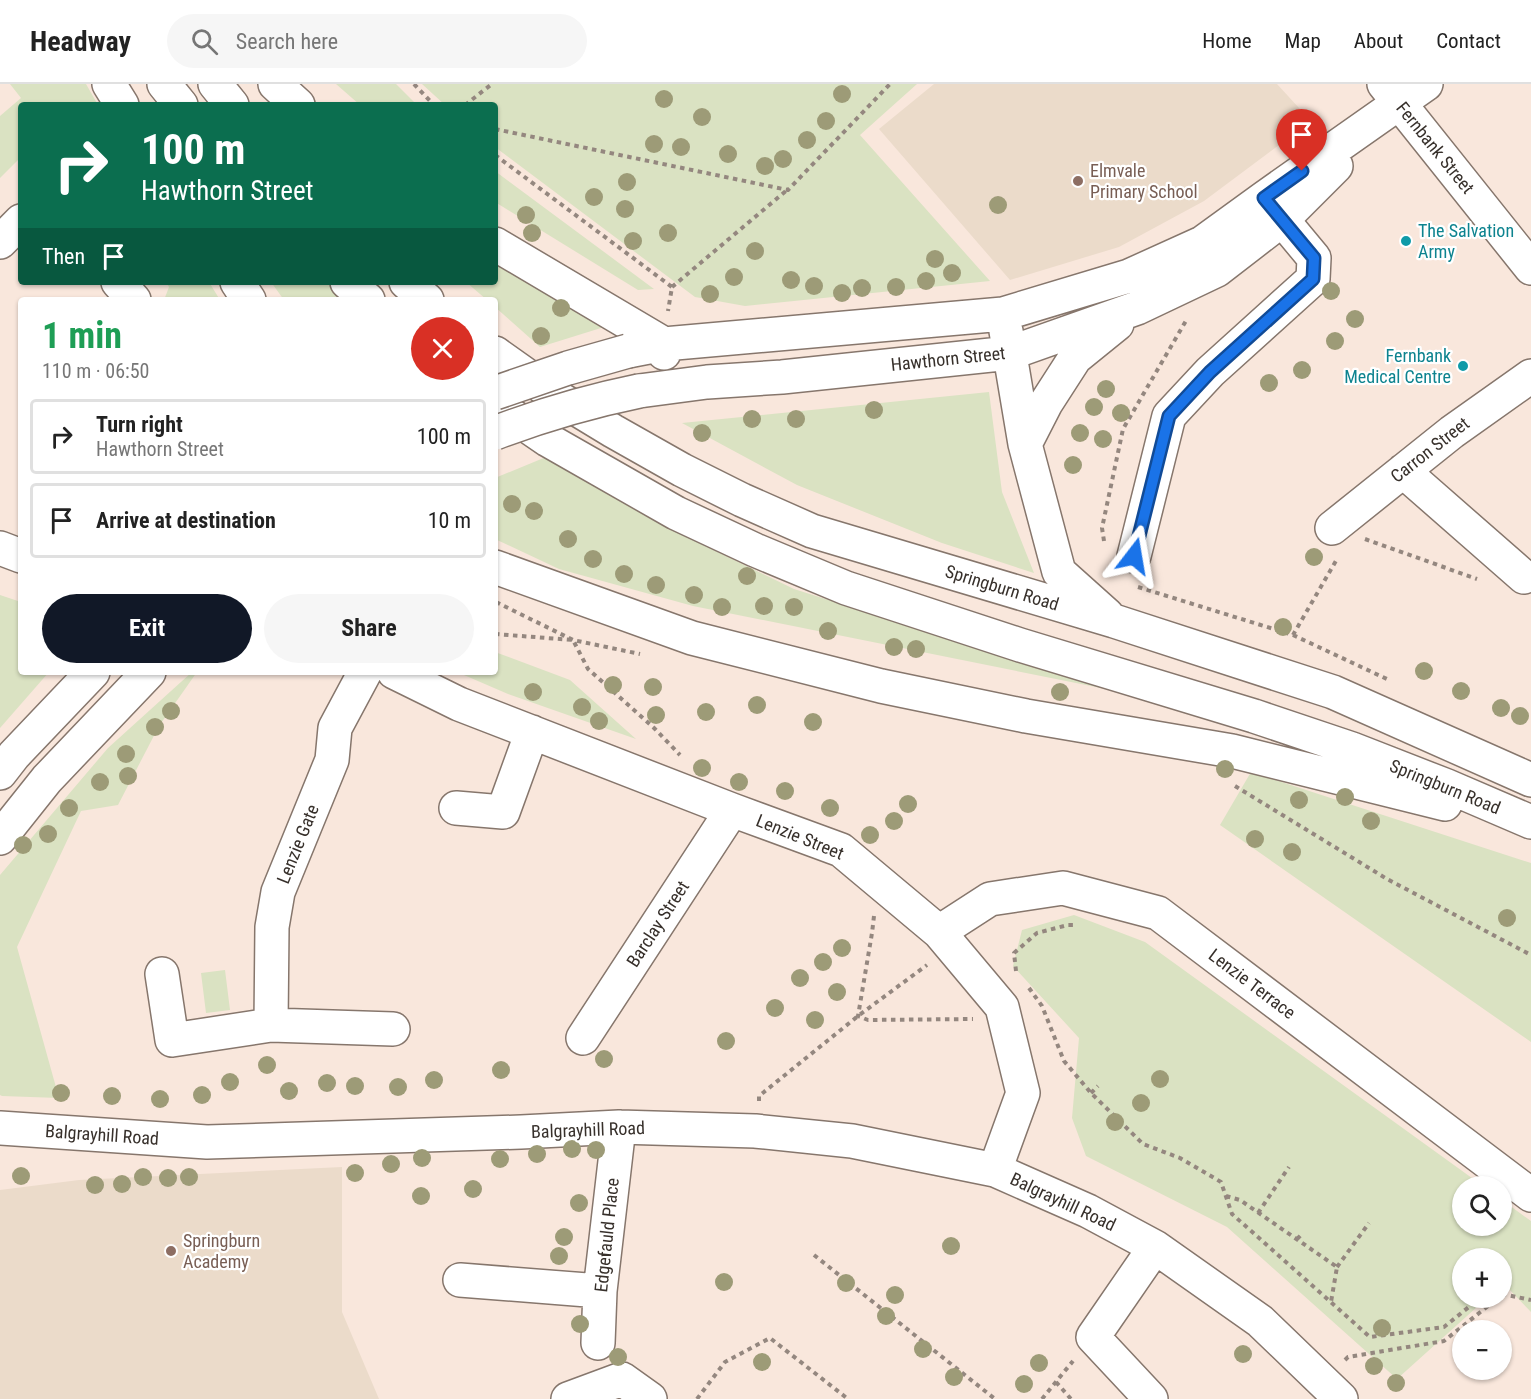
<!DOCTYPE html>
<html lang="en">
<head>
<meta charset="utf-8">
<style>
	body { margin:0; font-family:"Roboto Condensed",sans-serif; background:#f6f6f6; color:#222; height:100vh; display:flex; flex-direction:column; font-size:22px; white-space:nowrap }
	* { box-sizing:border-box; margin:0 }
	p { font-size:20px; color:#767676 }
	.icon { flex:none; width:33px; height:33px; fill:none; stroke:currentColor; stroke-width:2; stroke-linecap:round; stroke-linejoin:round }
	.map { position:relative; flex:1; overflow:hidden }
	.panel { position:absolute; left:18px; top:213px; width:480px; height:378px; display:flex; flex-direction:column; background:#fff; border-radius:6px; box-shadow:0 2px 4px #0004 }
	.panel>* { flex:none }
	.hud { position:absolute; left:18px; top:18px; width:480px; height:183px; border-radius:6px; box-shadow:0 2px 4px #0004; background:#0b6e4f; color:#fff; overflow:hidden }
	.tools { position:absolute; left:1452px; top:1092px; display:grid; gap:12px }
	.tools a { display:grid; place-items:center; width:60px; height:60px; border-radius:50%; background:#fff; box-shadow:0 2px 4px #0004; font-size:30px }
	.pin { position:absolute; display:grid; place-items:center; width:51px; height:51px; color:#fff; margin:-62px -26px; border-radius:50% 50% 50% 0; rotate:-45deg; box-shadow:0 0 6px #0007 }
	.pin .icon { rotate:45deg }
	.me { position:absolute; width:66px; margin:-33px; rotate:14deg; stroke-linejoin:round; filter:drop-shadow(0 0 4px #0008) }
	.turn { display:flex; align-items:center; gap:21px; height:126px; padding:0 24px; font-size:27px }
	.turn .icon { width:78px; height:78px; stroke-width:2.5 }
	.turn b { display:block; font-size:42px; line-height:51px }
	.then { display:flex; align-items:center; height:57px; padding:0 24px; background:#0003; gap:12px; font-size:22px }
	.round { display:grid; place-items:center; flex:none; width:63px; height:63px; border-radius:32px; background:#f6f6f6 }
	.head { display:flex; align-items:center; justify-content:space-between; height:102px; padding:0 24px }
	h1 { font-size:36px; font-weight:700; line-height:45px; color:#1e9e55 }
	.cta { display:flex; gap:12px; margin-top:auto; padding:12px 24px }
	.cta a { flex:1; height:69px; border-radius:36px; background:#111827; color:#fff; font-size:24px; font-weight:700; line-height:69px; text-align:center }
	.cta a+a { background:#f6f6f6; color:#222 }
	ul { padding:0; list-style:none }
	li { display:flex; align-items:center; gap:18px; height:75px; margin:0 12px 9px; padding:0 12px; border:3px solid #e0e0e0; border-radius:6px }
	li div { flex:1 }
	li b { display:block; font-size:22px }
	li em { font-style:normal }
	header { display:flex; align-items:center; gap:36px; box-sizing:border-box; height:84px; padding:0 30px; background:#fff; border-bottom:2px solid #e0e0e0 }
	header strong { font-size:28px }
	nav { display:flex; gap:33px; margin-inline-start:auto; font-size:21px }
	.search { width:420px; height:54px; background:#f6f6f6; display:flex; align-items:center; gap:15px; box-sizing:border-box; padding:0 21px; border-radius:33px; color:#767676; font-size:22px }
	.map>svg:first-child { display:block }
</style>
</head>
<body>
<header>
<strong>Headway</strong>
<div class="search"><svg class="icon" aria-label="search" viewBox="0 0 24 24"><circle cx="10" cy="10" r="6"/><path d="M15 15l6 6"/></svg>Search here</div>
<nav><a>Home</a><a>Map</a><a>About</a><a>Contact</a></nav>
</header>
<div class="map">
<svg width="1531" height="1315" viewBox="0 0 1531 1315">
	<rect width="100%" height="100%" fill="#f9e7dc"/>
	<path fill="#ebdbca" d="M 934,0 L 1277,0 L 1311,37 L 1204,117 L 1119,163 L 1010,196 L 879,45 Z
		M 342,1083 L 342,1228 L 379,1315 L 0,1315 L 0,1106 L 79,1096 Z"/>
	<path fill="#dae2c2" d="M 10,0 L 86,0 L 98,21 L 21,21 L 21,73 L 0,94 L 0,32 L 21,14 Z
		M 336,0 L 396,0 L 417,21 L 360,21 Z
		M 422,0 L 917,0 L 860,51 L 990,197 L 745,222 L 695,213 L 495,63 L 495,21 L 445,21 Z
		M 495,87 L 654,205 L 638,206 L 495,118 Z
		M 495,176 L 617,239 L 540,263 L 495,223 L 495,216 L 487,216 L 466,198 L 495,198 Z
		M 166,198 L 209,198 L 220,216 L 164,216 L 169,203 Z
		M 271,198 L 326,198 L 345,216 L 284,216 Z
		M 989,308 L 1002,408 L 1034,489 L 942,459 L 797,401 L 682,339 Z
		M 546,373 L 666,443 L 794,505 L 1111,606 L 693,522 L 559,485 L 495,455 L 495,394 Z
		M 0,511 L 21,518 L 21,588 L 49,588 L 0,644 Z
		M 495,568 L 570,596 L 636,655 L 508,610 L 457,588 L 495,588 Z
		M 192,588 L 197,588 L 159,642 L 118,721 L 81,727 L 17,863 L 59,1014 L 2,1012 L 0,1011 L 0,791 L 108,664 Z
		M 1251,688 L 1531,779 L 1531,958 L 1220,741 Z
		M 1074,831 L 1145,858 L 1483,1102 L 1462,1102 L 1462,1142 L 1502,1142 L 1502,1116 L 1531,1137 L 1531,1228 L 1503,1199 L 1502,1200 L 1502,1174 L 1462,1174 L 1462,1214 L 1487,1214 L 1397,1295 L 1227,1143 L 1086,1072 L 1072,1034 L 1079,954 L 1013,882 L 1022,846 Z
		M 225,886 L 230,926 L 206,929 L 201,889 Z"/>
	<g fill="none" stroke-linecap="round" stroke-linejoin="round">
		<g stroke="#86766c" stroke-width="36">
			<path id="minor" d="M 1384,0 L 1531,184
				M 0,158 L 21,137
				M 118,198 L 134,216
				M 1403,387 L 1524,493
				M 1332,444 L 1452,348 L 1531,292
				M 0,464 L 21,472
				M 1134,472 L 1169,332 L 1210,288 L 1313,195 L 1314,174 L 1265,115
				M 394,588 L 459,620 L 732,726 L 841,766 L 939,848 L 1002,923 L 1023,1009 L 995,1086
				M 0,689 L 14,671 L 93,588
				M 456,724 L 503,728 L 532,648
				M 0,754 L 47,695 L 149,588
				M 939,848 L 990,815 L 1063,804 L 1158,829 L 1531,1111
				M 162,890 L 172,956 L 271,941 L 393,945
				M 271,941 L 272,843 L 278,808 L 332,676 L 335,644 L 365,588
				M 583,954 L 732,726
				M 0,1044 L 207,1058 L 521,1048 L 619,1043 L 755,1047 L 852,1057 L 995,1086 L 1088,1127 L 1155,1163 L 1260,1237 L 1341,1315
				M 460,1196 L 600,1207
				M 598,1259 L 600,1207 L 619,1043
				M 568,1315 L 622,1295 L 650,1315
				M 1151,1315 L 1093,1253 L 1155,1163"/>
		</g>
		<g stroke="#86766c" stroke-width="36">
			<path id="major" d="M 109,0 L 122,21
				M 164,0 L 181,21
				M 215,0 L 232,21
				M 275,0 L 298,21
				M 495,160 L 664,260 L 664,269
				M 237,198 L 249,216
				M 347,198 L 368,216
				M 406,198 L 427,216
				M 1006,247 L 1025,360 L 1059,488 L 1107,531
				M 628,267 L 664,260 L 1003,230 L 1129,192 L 1202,159 L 1264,114 L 1426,0
				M 495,269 L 557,313 L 613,347 L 682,386 L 742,416 L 812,447 L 1114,537 L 1333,608 L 1531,696
				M 639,307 L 707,298 L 782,293 L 1010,269 L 1137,224 L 1217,186 L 1283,135 L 1336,82
				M 495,320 L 548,356 L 676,429 L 755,466 L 846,504 L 1020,561 L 1254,632 L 1352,665 L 1447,702 L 1531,738
				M 1025,360 L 1046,319 L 1075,274 L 1117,240
				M 495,483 L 692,554 L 881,602 L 1026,632 L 1232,667 L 1445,720"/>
		</g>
		<path stroke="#94877f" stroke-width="4" stroke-dasharray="4.5 4.5" stroke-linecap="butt" d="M 414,0 L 434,21
			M 465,21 L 492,0
			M 495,45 L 788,106 L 890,0
			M 495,71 L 672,203 L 668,227
			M 672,203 L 787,106
			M 1365,455 L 1477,495
			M 1104,457 L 1102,444 L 1123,345 L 1187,235
			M 1138,503 L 1293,551 L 1337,475
			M 496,518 L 573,556 L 640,570
			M 495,550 L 573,556 L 588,585 L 654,644 L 680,671
			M 1293,551 L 1389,596
			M 1235,702 L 1387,795 L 1531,871
			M 874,832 L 872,849 L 858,932 L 868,936 L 973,935
			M 1016,887 L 1014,869 L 1037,849 L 1068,841 L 1076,841
			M 1029,904 L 1042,922 L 1064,977 L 1091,1009 L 1143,1060 L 1180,1074 L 1221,1098 L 1232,1130 L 1370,1253 L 1444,1243 L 1480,1214
			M 1091,1009 L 1098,1002
			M 759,1017 L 759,1012 L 858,932 L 927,881
			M 1226,1112 L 1240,1116 L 1337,1183 L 1331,1218
			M 1258,1129 L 1289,1083
			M 1297,1155 L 1303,1149
			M 814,1171 L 995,1315
			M 1337,1183 L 1369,1139
			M 1502,1210 L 1531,1216
			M 1345,1276 L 1348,1273 L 1444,1257 L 1498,1214
			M 1056,1298 L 1071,1315
			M 697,1315 L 725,1278 L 770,1254 L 848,1315
			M 1042,1315 L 1073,1277"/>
		<use href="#minor" stroke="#fff" stroke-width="33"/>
		<use href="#major" stroke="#fff" stroke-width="33"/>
		<g stroke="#86766c" stroke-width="36" stroke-linecap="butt">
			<path id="major-bridge" d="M 495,309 L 568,284 L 628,267
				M 495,349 C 542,331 590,317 639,307"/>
		</g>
		<use href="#major-bridge" stroke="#fff" stroke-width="33"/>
	</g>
	<g fill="#9d9b77">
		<circle cx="842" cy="10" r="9"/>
		<circle cx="664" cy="15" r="9"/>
		<circle cx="702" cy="33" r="9"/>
		<circle cx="826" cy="37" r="9"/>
		<circle cx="807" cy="56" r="9"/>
		<circle cx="654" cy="60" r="9"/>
		<circle cx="681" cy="63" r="9"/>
		<circle cx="728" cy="70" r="9"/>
		<circle cx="783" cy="75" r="9"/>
		<circle cx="765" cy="82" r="9"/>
		<circle cx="627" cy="98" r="9"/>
		<circle cx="594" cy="113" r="9"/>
		<circle cx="998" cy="121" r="9"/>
		<circle cx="625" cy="125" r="9"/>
		<circle cx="526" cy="131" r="9"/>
		<circle cx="532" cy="149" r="9"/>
		<circle cx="668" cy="149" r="9"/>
		<circle cx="633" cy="157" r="9"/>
		<circle cx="755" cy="167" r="9"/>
		<circle cx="935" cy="175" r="9"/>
		<circle cx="952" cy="189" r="9"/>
		<circle cx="734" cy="193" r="9"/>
		<circle cx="791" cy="196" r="9"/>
		<circle cx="926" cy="197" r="9"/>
		<circle cx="814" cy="202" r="9"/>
		<circle cx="896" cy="203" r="9"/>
		<circle cx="862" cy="204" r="9"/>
		<circle cx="1331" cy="207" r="9"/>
		<circle cx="842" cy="209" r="9"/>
		<circle cx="710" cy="210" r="9"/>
		<circle cx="561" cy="224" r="9"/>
		<circle cx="1355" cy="235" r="9"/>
		<circle cx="541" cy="252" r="9"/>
		<circle cx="1335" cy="257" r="9"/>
		<circle cx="1302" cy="286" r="9"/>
		<circle cx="1269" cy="299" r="9"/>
		<circle cx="1106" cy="305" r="9"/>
		<circle cx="1094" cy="323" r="9"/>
		<circle cx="874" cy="326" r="9"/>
		<circle cx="1121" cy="329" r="9"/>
		<circle cx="752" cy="335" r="9"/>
		<circle cx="796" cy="335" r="9"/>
		<circle cx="702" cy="349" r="9"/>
		<circle cx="1080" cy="349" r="9"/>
		<circle cx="1103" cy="355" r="9"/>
		<circle cx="1073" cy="381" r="9"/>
		<circle cx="512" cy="420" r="9"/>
		<circle cx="534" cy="427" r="9"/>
		<circle cx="568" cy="455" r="9"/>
		<circle cx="1314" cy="473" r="9"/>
		<circle cx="593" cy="475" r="9"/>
		<circle cx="624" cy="490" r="9"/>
		<circle cx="747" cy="492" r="9"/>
		<circle cx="656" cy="501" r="9"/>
		<circle cx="694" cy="511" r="9"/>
		<circle cx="764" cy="522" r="9"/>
		<circle cx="722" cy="523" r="9"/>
		<circle cx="794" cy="523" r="9"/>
		<circle cx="1283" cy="543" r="9"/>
		<circle cx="828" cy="547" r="9"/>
		<circle cx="894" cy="563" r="9"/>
		<circle cx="916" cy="565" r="9"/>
		<circle cx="1424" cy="587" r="9"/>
		<circle cx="613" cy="601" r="9"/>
		<circle cx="653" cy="603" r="9"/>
		<circle cx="1461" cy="607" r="9"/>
		<circle cx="533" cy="608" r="9"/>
		<circle cx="1060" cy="608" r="9"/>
		<circle cx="757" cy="621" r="9"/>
		<circle cx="582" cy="623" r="9"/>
		<circle cx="1501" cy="624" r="9"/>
		<circle cx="171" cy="627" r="9"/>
		<circle cx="706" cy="628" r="9"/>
		<circle cx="656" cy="631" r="9"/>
		<circle cx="1520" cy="632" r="9"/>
		<circle cx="599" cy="637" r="9"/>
		<circle cx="813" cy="638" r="9"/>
		<circle cx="155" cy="643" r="9"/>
		<circle cx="126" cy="670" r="9"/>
		<circle cx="702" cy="684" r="9"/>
		<circle cx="1225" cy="685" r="9"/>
		<circle cx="128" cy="692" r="9"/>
		<circle cx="100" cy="698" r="9"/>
		<circle cx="739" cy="698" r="9"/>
		<circle cx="785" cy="707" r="9"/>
		<circle cx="1345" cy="713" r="9"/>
		<circle cx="1299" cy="716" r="9"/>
		<circle cx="908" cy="720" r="9"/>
		<circle cx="69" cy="724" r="9"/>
		<circle cx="830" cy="724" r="9"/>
		<circle cx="894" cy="737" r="9"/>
		<circle cx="1371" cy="737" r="9"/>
		<circle cx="48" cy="750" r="9"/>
		<circle cx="870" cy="751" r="9"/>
		<circle cx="1255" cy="755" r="9"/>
		<circle cx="23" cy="761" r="9"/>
		<circle cx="1292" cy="768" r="9"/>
		<circle cx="1507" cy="834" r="9"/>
		<circle cx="842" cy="864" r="9"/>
		<circle cx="823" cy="878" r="9"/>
		<circle cx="800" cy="894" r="9"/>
		<circle cx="837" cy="908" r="9"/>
		<circle cx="775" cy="924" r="9"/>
		<circle cx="815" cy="936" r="9"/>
		<circle cx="726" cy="957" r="9"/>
		<circle cx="604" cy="975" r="9"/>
		<circle cx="267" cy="981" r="9"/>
		<circle cx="501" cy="986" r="9"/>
		<circle cx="1160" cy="995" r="9"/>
		<circle cx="434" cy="996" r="9"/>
		<circle cx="230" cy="998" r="9"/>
		<circle cx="327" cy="999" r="9"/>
		<circle cx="355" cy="1002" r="9"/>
		<circle cx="398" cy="1003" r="9"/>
		<circle cx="289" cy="1007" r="9"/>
		<circle cx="61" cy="1009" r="9"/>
		<circle cx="202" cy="1011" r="9"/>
		<circle cx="112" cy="1012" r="9"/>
		<circle cx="160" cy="1015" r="9"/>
		<circle cx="1141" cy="1019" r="9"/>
		<circle cx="1115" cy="1038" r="9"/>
		<circle cx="572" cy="1065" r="9"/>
		<circle cx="596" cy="1066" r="9"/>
		<circle cx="537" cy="1070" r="9"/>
		<circle cx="422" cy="1074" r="9"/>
		<circle cx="500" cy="1075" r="9"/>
		<circle cx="391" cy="1080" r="9"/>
		<circle cx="355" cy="1089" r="9"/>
		<circle cx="21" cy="1092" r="9"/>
		<circle cx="143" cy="1093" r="9"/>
		<circle cx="189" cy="1093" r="9"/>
		<circle cx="168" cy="1094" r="9"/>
		<circle cx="122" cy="1100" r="9"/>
		<circle cx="95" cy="1101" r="9"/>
		<circle cx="473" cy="1105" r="9"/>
		<circle cx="421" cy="1112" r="9"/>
		<circle cx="579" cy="1119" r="9"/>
		<circle cx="564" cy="1153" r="9"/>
		<circle cx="951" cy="1162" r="9"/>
		<circle cx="559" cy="1172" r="9"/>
		<circle cx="724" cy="1198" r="9"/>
		<circle cx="846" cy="1199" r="9"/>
		<circle cx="895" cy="1211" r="9"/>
		<circle cx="886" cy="1232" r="9"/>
		<circle cx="580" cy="1240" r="9"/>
		<circle cx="1382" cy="1244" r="9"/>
		<circle cx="923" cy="1265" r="9"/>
		<circle cx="1243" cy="1270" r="9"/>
		<circle cx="618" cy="1273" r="9"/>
		<circle cx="762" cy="1278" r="9"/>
		<circle cx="1039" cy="1279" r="9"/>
		<circle cx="1374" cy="1282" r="9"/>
		<circle cx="954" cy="1293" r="9"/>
		<circle cx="1396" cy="1299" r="9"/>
		<circle cx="1024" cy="1300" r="9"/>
	</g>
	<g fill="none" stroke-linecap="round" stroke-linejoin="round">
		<g stroke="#114b97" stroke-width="15">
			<path id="route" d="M 1134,472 L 1169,332 L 1210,288 L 1313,195 L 1314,174 L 1264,114 L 1302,87"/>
		</g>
		<use href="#route" stroke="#1a73e8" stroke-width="10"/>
	</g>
	<g fill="#8d6e63" stroke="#fff" stroke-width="2">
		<circle cx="1078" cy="97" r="6"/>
		<circle cx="171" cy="1167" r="6"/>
	</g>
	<g fill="#0f9aa8" stroke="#fff" stroke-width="2">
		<circle cx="1406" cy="157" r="6"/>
		<circle cx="1463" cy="282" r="6"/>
	</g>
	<g text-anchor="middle" stroke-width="4.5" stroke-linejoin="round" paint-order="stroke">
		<g font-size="18" fill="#37302b" stroke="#fff">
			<text transform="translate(1435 64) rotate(51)" y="6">Fernbank Street</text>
			<text transform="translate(948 275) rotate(-6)" y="6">Hawthorn Street</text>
			<text transform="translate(1430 366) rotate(-38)" y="6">Carron Street</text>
			<text transform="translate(1002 504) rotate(17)" y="6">Springburn Road</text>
			<text transform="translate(1445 703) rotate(22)" y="6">Springburn Road</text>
			<text transform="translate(800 753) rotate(22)" y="6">Lenzie Street</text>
			<text transform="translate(298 760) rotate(-68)" y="6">Lenzie Gate</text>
			<text transform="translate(658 840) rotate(-57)" y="6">Barclay Street</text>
			<text transform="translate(1252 900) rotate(37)" y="6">Lenzie Terrace</text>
			<text transform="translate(588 1046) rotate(-2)" y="6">Balgrayhill Road</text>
			<text transform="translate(102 1051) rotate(4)" y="6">Balgrayhill Road</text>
			<text transform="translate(1063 1118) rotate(25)" y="6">Balgrayhill Road</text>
			<text transform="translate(607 1151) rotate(-84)" y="6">Edgefauld Place</text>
		</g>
		<g font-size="18" fill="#785e54" stroke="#fff" text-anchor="start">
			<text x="1090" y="93">Elmvale<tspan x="1090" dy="21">Primary School</tspan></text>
			<text x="183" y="1163">Springburn<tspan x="183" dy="21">Academy</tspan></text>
		</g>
		<g font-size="18" fill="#0d838f" stroke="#fff" text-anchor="start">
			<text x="1418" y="153">The Salvation<tspan x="1418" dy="21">Army</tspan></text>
			<text x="1451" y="278" text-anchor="end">Fernbank<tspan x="1451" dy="21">Medical Centre</tspan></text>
		</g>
	</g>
</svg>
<div class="tools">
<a><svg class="icon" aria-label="search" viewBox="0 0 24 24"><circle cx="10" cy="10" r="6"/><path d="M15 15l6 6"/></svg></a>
<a>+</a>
<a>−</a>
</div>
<div class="pin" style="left:1302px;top:87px;background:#d93025"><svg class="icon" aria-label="arrive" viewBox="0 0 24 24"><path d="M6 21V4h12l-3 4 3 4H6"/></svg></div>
<svg class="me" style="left:1134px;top:472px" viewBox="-20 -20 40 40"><path d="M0-17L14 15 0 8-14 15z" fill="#1a73e8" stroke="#fff" stroke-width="4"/></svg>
<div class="hud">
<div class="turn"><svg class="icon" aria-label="right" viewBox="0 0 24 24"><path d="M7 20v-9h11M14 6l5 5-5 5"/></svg><div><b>100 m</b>Hawthorn Street</div></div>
<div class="then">Then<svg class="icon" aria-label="arrive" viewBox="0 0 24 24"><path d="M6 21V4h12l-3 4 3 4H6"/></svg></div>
</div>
<section class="panel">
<div class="head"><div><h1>1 min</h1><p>110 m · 06:50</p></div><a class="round" style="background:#d93025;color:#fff"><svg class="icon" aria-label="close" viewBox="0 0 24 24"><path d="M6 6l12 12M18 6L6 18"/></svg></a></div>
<ul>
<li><svg class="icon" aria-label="right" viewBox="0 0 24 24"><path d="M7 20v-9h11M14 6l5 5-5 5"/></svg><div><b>Turn right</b><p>Hawthorn Street</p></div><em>100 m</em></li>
<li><svg class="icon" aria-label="arrive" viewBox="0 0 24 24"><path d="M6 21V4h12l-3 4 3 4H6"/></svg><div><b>Arrive at destination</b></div><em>10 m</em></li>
</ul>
<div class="cta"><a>Exit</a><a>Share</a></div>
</section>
</div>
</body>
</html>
